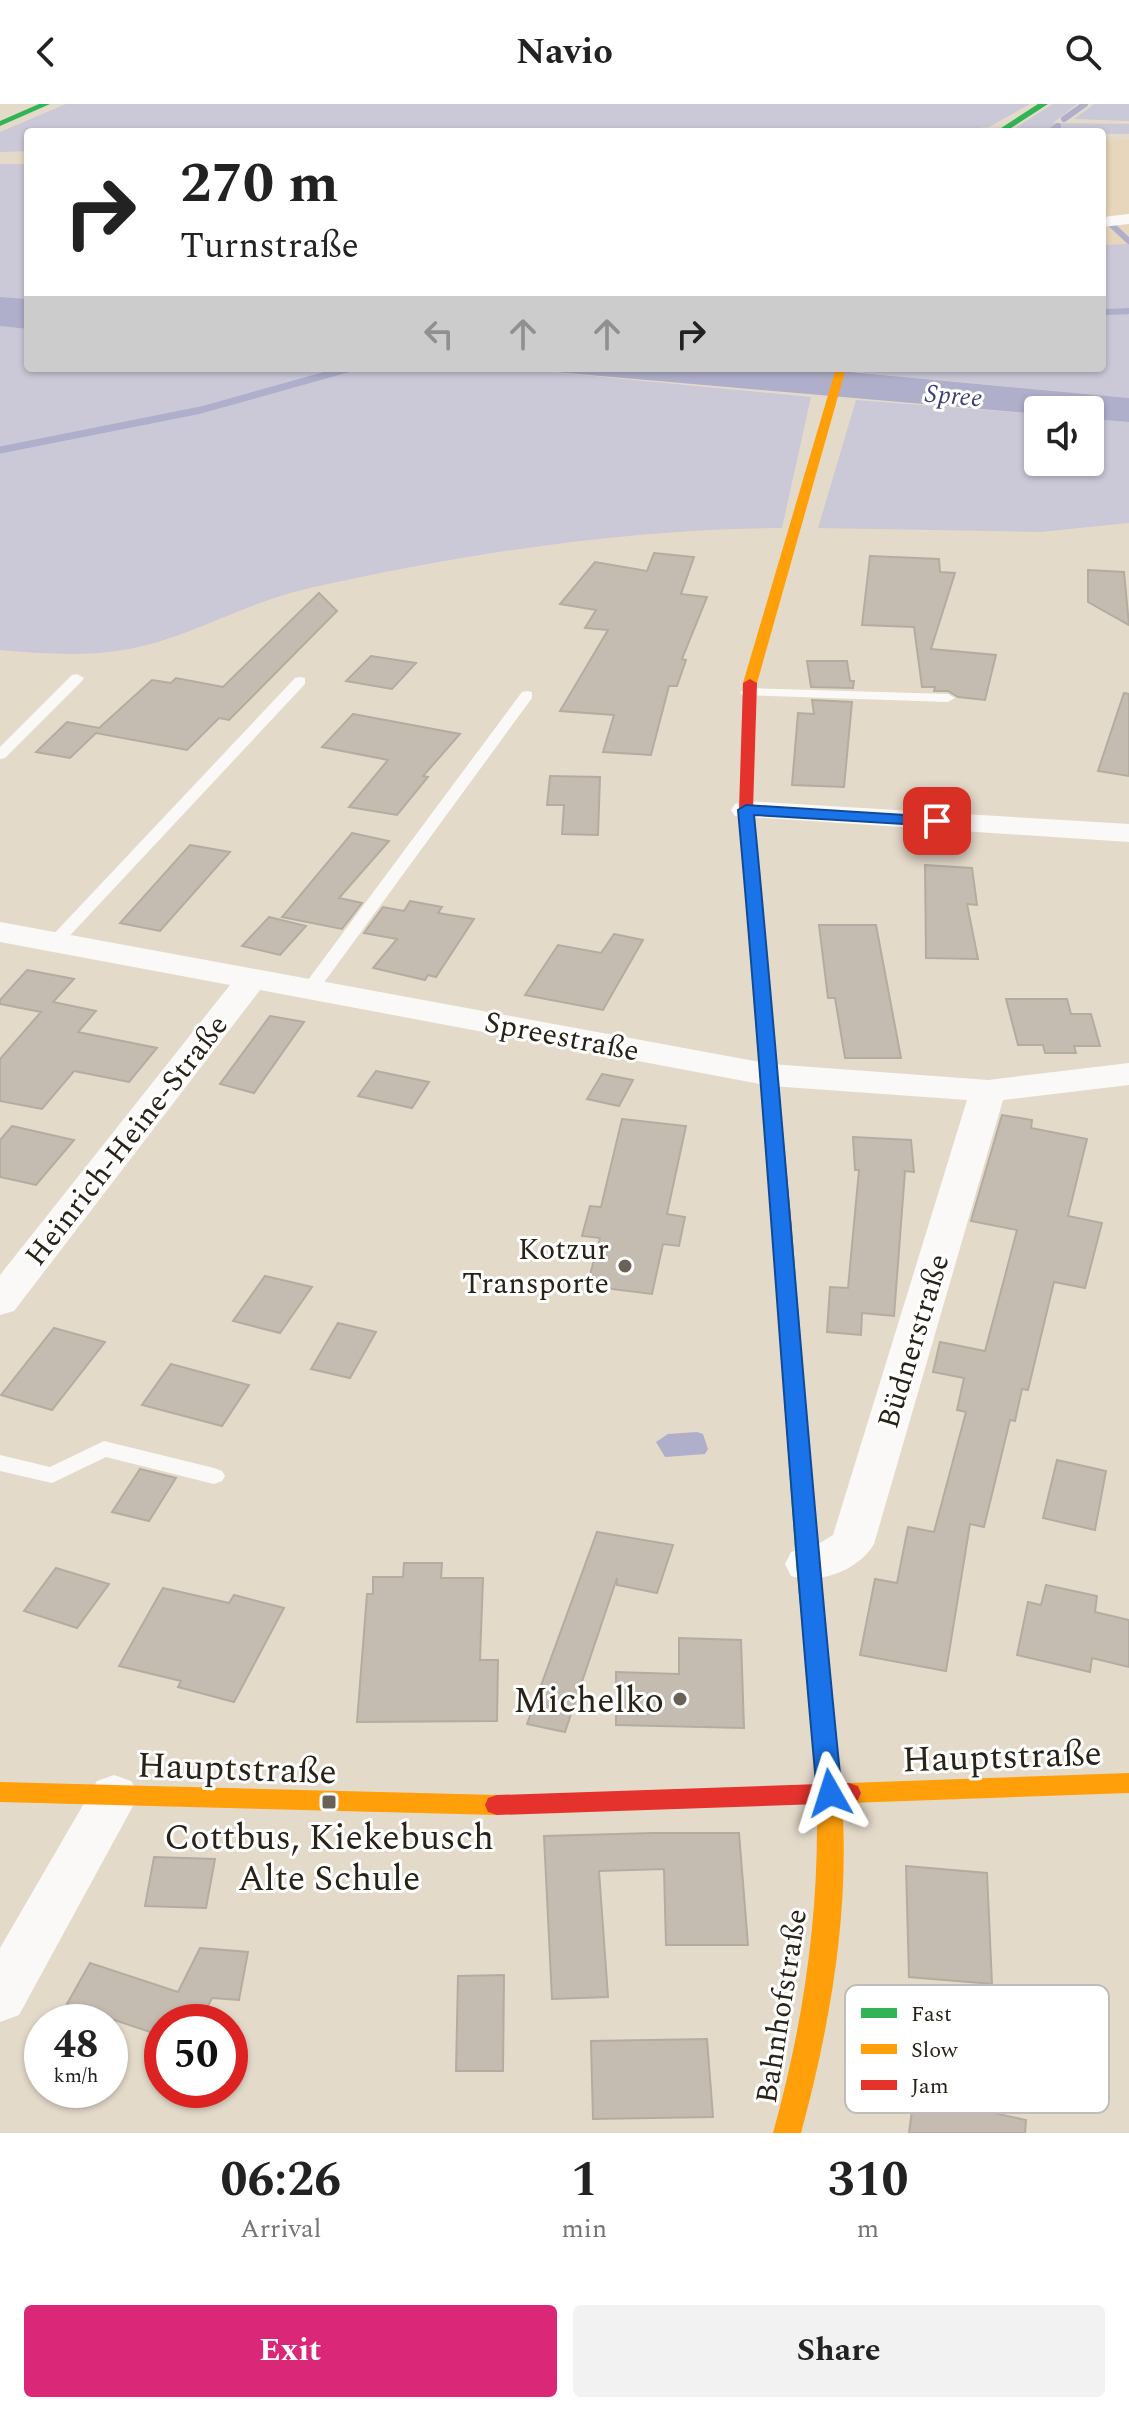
<!DOCTYPE html>
<html lang="en">
<head>
<meta charset="utf-8">
<style>
	body { margin:0; font-family:Spectral,serif; background:#f2f2f2; color:#222; height:100vh; display:flex; flex-direction:column; font-size:30px; white-space:nowrap }
	* { box-sizing:border-box; margin:0 }
	p { font-size:26px; color:#767676 }
	.icon { flex:none; width:44px; height:44px; fill:none; stroke:currentColor; stroke-width:2; stroke-linecap:round; stroke-linejoin:round }
	.map { position:relative; height:2029px; overflow:hidden }
	.panel { display:flex; flex-direction:column; background:#fff; flex:1 }
	.panel>* { flex:none }
	.top-card { position:absolute; left:24px; top:24px; width:1082px; height:244px; border-radius:8px; box-shadow:0 2px 6px #0004; background:#fff; color:#222; overflow:hidden }
	.controls { position:absolute; left:1024px; top:292px; display:grid; gap:16px }
	.controls a { display:grid; place-items:center; width:80px; height:80px; border-radius:8px; background:#fff; box-shadow:0 2px 6px #0004; font-size:40px }
	.speed { position:absolute; left:24px; top:1900px; display:flex; gap:16px; font-size:40px; font-weight:700; text-align:center }
	.speed>* { display:grid; place-content:center; width:104px; height:104px; border-radius:50%; background:#fff; box-shadow:0 2px 6px #0004; line-height:1 }
	.speed small { font-size:20px; font-weight:400 }
	.speed .limit { border:12px solid #d22; background:#fff; color:#111 }
	.pin { position:absolute; display:grid; place-items:center; width:68px; height:68px; color:#fff; margin:-34px; border-radius:16px; box-shadow:0 4px 12px #0006 }
	.me { position:absolute; width:88px; margin:-44px; rotate:354deg; stroke-linejoin:round; filter:drop-shadow(0 0 6px #0008) }
	.turn { display:flex; align-items:center; gap:28px; height:168px; padding:0 24px; font-size:36px }
	.turn .icon { width:104px; height:104px; stroke-width:2.5 }
	.turn b { display:block; font-size:56px; line-height:68px }
	.lanes { display:flex; align-items:center; height:76px; padding:0 24px; background:#0003; justify-content:center; gap:40px; direction:ltr }
	.lanes .off { opacity:.35 }
	.eta { display:flex; justify-content:space-evenly; align-items:center; height:136px; text-align:center }
	.eta b { font-size:48px; font-weight:700; line-height:56px }
	.primary-button { display:flex; gap:16px; margin-top:auto; padding:16px 24px }
	.primary-button a { flex:1; height:92px; border-radius:8px; background:#db2777; color:#fff; font-size:32px; font-weight:700; line-height:92px; text-align:center }
	.primary-button a+a { background:#f2f2f2; color:#222 }
	header { display:flex; justify-content:space-between; align-items:center; height:104px; padding:0 24px; background:#fff; font-size:36px; font-weight:700 }
	.map>svg:first-child { display:block }
</style>
</head>
<body>
<header><svg class="icon" aria-label="back" viewBox="0 0 24 24"><path d="M15 5l-7 7 7 7"/></svg>Navio<svg class="icon" aria-label="search" viewBox="0 0 24 24"><circle cx="10" cy="10" r="6"/><path d="M15 15l6 6"/></svg></header>
<div class="map">
<svg width="1129" height="2029" viewBox="0 0 1129 2029">
	<rect width="100%" height="100%" fill="#e4daca"/>
	<path fill="#e7d6bb" d="M 1129,36 L 1129,140 L 1102,141 L 1102,37 Z"/>
	<path fill="#cbc8d8" d="M 66,0 L 1030,0 L 989,23 L 966,25 L 28,28 L 28,47 L 0,48 L 0,28 Z
		M 1053,0 L 1077,0 L 1053,19 L 1129,20 L 1129,30 L 1009,28 Z
		M 1094,0 L 1129,0 L 1129,17 L 1074,15 Z
		M 0,60 L 28,60 L 28,195 L 0,193 Z
		M 1129,140 L 1129,294 L 864,269 L 864,264 L 1102,264 L 1102,141 Z
		M 0,222 L 28,225 L 28,264 L 508,264 L 811,293 L 782,424 C 623,425 461,450 306,485 C 239,500 178,541 109,548 C 74,552 35,549 0,546 Z
		M 856,296 L 1038,310 L 1038,358 L 1090,358 L 1090,315 L 1129,318 L 1129,419 L 1040,428 L 818,424 Z"/>
	<path fill="#afafcb" d="M 0,193 L 28,195 L 28,225 L 0,222 Z
		M 509,264 L 808,264 L 1129,294 L 1129,318 L 1090,315 L 1090,306 L 1038,306 L 1038,310 Z
		M 697,1328 L 703,1330 L 708,1345 L 705,1350 L 665,1353 L 656,1338 L 668,1330 Z"/>
	<g fill="none" stroke-linecap="round" stroke-linejoin="round">
		<path stroke="#afafcb" stroke-width="6" d="M 1064,15 L 1085,0
			M 1050,28 L 1058,22
			M 1102,112 L 1129,137
			M 1107,208 L 1129,207"/>
		<path stroke="#afafcb" stroke-width="7" d="M 0,346 L 201,306 L 351,264"/>
	</g>
	<path fill="#c4bcb0" stroke="#b4aca0" stroke-width="2" d="M 654,449 L 694,453 L 681,490 L 707,493 L 682,555 L 686,556 L 677,582 L 669,582 L 651,651 L 603,648 L 614,611 L 560,607 L 608,526 L 585,524 L 596,506 L 560,500 L 595,458 L 647,467 Z
		M 870,452 L 939,455 L 940,468 L 955,469 L 931,545 L 996,551 L 985,596 L 958,593 L 948,587 L 934,587 L 935,583 L 922,583 L 914,523 L 862,521 Z
		M 1088,466 L 1124,468 L 1129,521 L 1088,498 Z
		M 319,489 L 337,507 L 229,616 L 219,614 L 187,646 L 96,629 L 70,654 L 36,648 L 67,618 L 99,624 L 152,576 L 171,579 L 176,574 L 223,583 Z
		M 371,552 L 416,559 L 392,585 L 346,577 Z
		M 807,557 L 847,557 L 850,577 L 854,577 L 853,584 L 811,583 Z
		M 1124,589 L 1129,590 L 1129,672 L 1098,667 Z
		M 812,596 L 852,598 L 844,683 L 792,681 L 798,609 L 814,610 Z
		M 353,610 L 460,630 L 423,672 L 428,673 L 397,711 L 349,703 L 388,656 L 322,643 Z
		M 550,672 L 600,673 L 598,731 L 562,730 L 564,701 L 547,701 Z
		M 352,729 L 389,737 L 339,794 L 362,799 L 342,825 L 282,813 Z
		M 190,741 L 230,748 L 160,827 L 120,819 Z
		M 925,761 L 972,764 L 977,801 L 967,800 L 978,855 L 926,854 Z
		M 410,797 L 442,803 L 438,809 L 474,815 L 436,873 L 428,871 L 425,876 L 373,864 L 397,835 L 364,829 L 383,803 L 404,807 Z
		M 269,813 L 306,822 L 280,851 L 242,842 Z
		M 819,821 L 876,821 L 901,954 L 845,954 L 835,894 L 828,894 Z
		M 614,830 L 643,836 L 603,906 L 525,891 L 558,841 L 601,849 Z
		M 27,866 L 74,875 L 53,898 L 96,907 L 78,928 L 157,944 L 129,978 L 74,967 L 42,1005 L 0,997 L 0,955 L 41,908 L 0,900 L 0,896 Z
		M 1006,895 L 1067,895 L 1071,910 L 1091,910 L 1100,942 L 1074,942 L 1076,949 L 1045,949 L 1043,941 L 1018,941 Z
		M 270,912 L 304,918 L 254,989 L 220,980 Z
		M 376,967 L 429,978 L 412,1004 L 358,992 Z
		M 602,970 L 633,976 L 619,1002 L 587,995 Z
		M 1002,1011 L 1032,1016 L 1031,1024 L 1087,1035 L 1068,1112 L 1102,1119 L 1085,1184 L 1054,1178 L 1028,1286 L 1022,1285 L 1015,1317 L 1010,1316 L 984,1423 L 970,1420 L 946,1567 L 860,1551 L 875,1475 L 897,1479 L 908,1423 L 934,1428 L 966,1308 L 957,1306 L 964,1274 L 933,1268 L 940,1238 L 985,1247 L 1006,1168 L 1017,1126 L 971,1117 Z
		M 622,1015 L 686,1022 L 667,1110 L 685,1113 L 679,1142 L 663,1140 L 652,1190 L 587,1182 L 600,1134 L 582,1132 L 590,1102 L 601,1103 Z
		M 12,1022 L 74,1036 L 36,1081 L 0,1073 L 0,1036 Z
		M 853,1033 L 911,1036 L 914,1068 L 905,1067 L 894,1212 L 862,1209 L 861,1231 L 827,1228 L 830,1183 L 848,1184 L 859,1066 L 855,1066 Z
		M 265,1172 L 312,1183 L 280,1229 L 233,1217 Z
		M 338,1219 L 376,1228 L 350,1274 L 311,1265 Z
		M 54,1224 L 105,1238 L 52,1306 L 1,1291 Z
		M 171,1260 L 249,1281 L 222,1322 L 142,1301 Z
		M 1057,1356 L 1106,1367 L 1095,1426 L 1043,1414 Z
		M 140,1365 L 176,1374 L 149,1417 L 112,1408 Z
		M 597,1428 L 673,1441 L 657,1489 L 617,1481 L 617,1474 L 565,1628 L 527,1620 Z
		M 404,1459 L 442,1459 L 441,1474 L 483,1474 L 480,1556 L 498,1556 L 497,1617 L 357,1618 L 367,1490 L 373,1490 L 373,1473 L 403,1473 Z
		M 56,1464 L 109,1480 L 77,1524 L 24,1507 Z
		M 1046,1481 L 1097,1492 L 1095,1508 L 1129,1516 L 1129,1563 L 1092,1554 L 1090,1568 L 1017,1551 L 1028,1498 L 1041,1501 Z
		M 163,1484 L 229,1499 L 234,1491 L 284,1504 L 234,1598 L 178,1583 L 181,1577 L 119,1562 Z
		M 679,1534 L 741,1536 L 744,1624 L 616,1621 L 616,1568 L 679,1570 Z
		M 653,1729 L 739,1729 L 748,1841 L 666,1841 L 664,1765 L 599,1767 L 608,1893 L 552,1895 L 544,1732 Z
		M 154,1753 L 215,1755 L 206,1804 L 145,1802 Z
		M 906,1762 L 987,1769 L 992,1880 L 909,1873 Z
		M 200,1844 L 248,1848 L 239,1896 L 212,1894 L 200,1918 L 162,1918 L 162,1932 L 67,1900 L 90,1859 L 178,1888 Z
		M 504,1871 L 503,1967 L 456,1967 L 458,1872 Z
		M 707,1935 L 713,2013 L 593,2015 L 591,1937 Z
		M 914,1992 L 1026,2016 L 1025,2029 L 909,2029 Z"/>
	<g fill="none" stroke-linecap="round" stroke-linejoin="round">
		<path fill="#fbf9f7" fill-rule="evenodd" d="M 77,570 L 84,574 L 82,577 L 5,654 L 0,655 L 0,643 L 72,571 Z
			M 300,573 L 305,574 L 305,580 L 62,840 L 50,840 L 48,837 L 50,834 L 295,574 Z
			M 747,584 L 948,590 L 955,594 L 948,598 L 742,591 L 740,588 Z
			M 527,587 L 532,588 L 532,594 L 317,888 L 305,888 L 303,884 L 305,880 L 522,588 Z
			M 104,1337 L 214,1364 L 222,1367 L 225,1372 L 222,1377 L 214,1380 L 106,1353 L 52,1379 L 0,1367 L 0,1351 L 50,1363 Z"/>
		<path fill="#fbf9f7" fill-rule="evenodd" d="M 1129,110 L 1129,120 L 1102,123 L 1102,113 Z
			M 746,697 L 1129,720 L 1129,738 L 735,712 L 731,706 L 735,700 Z
			M 0,818 L 771,960 L 988,976 L 1129,959 L 1129,981 L 1003,996 L 874,1440 C 859,1466 819,1481 791,1472 L 785,1460 L 791,1448 L 820,1439 L 833,1431 L 967,996 L 771,982 L 260,886 L 14,1207 L 0,1211 L 0,1171 L 230,881 L 0,838 Z
			M 114,1671 L 131,1677 L 139,1691 L 19,1911 L 0,1918 L 0,1844 L 97,1677 Z"/>
		<path fill="#30b455" fill-rule="evenodd" d="M 39,0 L 50,0 L 0,22 L 0,17 Z
			M 1038,0 L 1048,0 L 1005,28 L 995,28 Z
			M 782,1119 L 792,1125 L 818,1460 L 839,1658 L 836,1665 L 827,1668 L 818,1665 L 815,1658 L 796,1460 L 772,1125 Z"/>
		<path fill="#ff9f0a" fill-rule="evenodd" d="M 836,264 L 846,264 L 757,579 L 755,582 L 745,582 L 743,579 Z
			M 827,1648 L 836,1651 L 839,1658 L 841,1682 L 849,1679 L 1129,1669 L 1129,1689 L 849,1699 L 842,1697 C 850,1808 830,1922 801,2029 L 773,2029 C 807,1907 823,1785 815,1658 L 818,1651 Z
			M 0,1678 L 497,1691 L 506,1694 L 509,1701 L 506,1708 L 497,1711 L 0,1698 Z"/>
		<path fill="#e5322d" fill-rule="evenodd" d="M 750,575 L 757,579 L 753,706 L 792,1125 L 782,1131 L 772,1125 L 739,706 L 743,579 Z
			M 849,1679 L 858,1682 L 861,1689 L 858,1696 L 849,1699 L 497,1711 L 488,1708 L 485,1701 L 488,1694 L 497,1691 Z"/>
	</g>
	<path fill="#1a73e8" stroke="#114b97" stroke-width="2" d="M 746,701 L 937,713 L 945,717 L 937,722 L 754,711 C 786,1037 808,1364 842,1689 L 838,1697 L 830,1700 L 821,1697 L 817,1689 C 786,1362 768,1033 738,706 Z"/>
	<g fill="#6a6256" stroke="#fff" stroke-width="3">
		<circle cx="625" cy="1162" r="8"/>
		<circle cx="680" cy="1595" r="8"/>
		<rect x="321" y="1690" width="16" height="16" rx="4"/>
	</g>
	<g text-anchor="middle" stroke-width="6" stroke-linejoin="round" paint-order="stroke">
		<g font-size="26" font-style="italic" fill="#3b3d78" stroke="#fff">
			<text transform="translate(954 291) rotate(5)" y="9">Spree</text>
		</g>
		<g font-size="30" fill="#282217" stroke="#fff">
			<text transform="translate(562 932) rotate(11)" y="10">Spreestraße</text>
			<text transform="translate(126 1036) rotate(-52)" y="10">Heinrich-Heine-Straße</text>
			<text transform="translate(913 1237) rotate(-73)" y="10">Büdnerstraße</text>
			<text transform="translate(781 1902) rotate(-81)" y="10">Bahnhofstraße</text>
		</g>
		<g font-size="30" fill="#282217" stroke="#fff" text-anchor="end">
			<text x="609" y="1155">Kotzur<tspan x="609" dy="34">Transporte</tspan></text>
		</g>
		<g font-size="36" fill="#282217" stroke="#fff" text-anchor="end">
			<text x="664" y="1608">Michelko</text>
			<text x="329" y="1745" text-anchor="middle">Cottbus, Kiekebusch<tspan x="329" dy="41">Alte Schule</tspan></text>
		</g>
		<g font-size="36" fill="#282217" stroke="#fff">
			<text transform="translate(1002 1651) rotate(-2)" y="13">Hauptstraße</text>
			<text transform="translate(237 1663) rotate(2)" y="13">Hauptstraße</text>
		</g>
	</g>
	<rect x="845" y="1881" width="264" height="128" rx="12" fill="#fff" stroke="#bebdb9" stroke-width="2"/>
	<rect x="861" y="1904" width="36" height="10" fill="#30b455"/>
	<rect x="861" y="1940" width="36" height="10" fill="#ff9f0a"/>
	<rect x="861" y="1976" width="36" height="10" fill="#e5322d"/>
	<g font-size="22" fill="#282217">
		<text x="911" y="1917">Fast</text>
		<text x="911" y="1953">Slow</text>
		<text x="911" y="1989">Jam</text>
	</g>
</svg>
<div class="controls">
<a><svg class="icon" aria-label="sound" viewBox="0 0 24 24"><path d="M4 9h4l5-4v14l-5-4H4zM17 9q2 3 0 6"/></svg></a>
</div>
<div class="speed"><div>48<small>km/h</small></div><div class="limit">50</div></div>
<div class="pin" style="left:937px;top:717px;background:#d93025"><svg class="icon" aria-label="arrive" viewBox="0 0 24 24"><path d="M6 21V4h12l-3 4 3 4H6"/></svg></div>
<svg class="me" style="left:830px;top:1689px" viewBox="-20 -20 40 40"><path d="M0-17L14 15 0 8-14 15z" fill="#1a73e8" stroke="#fff" stroke-width="4"/></svg>
<div class="top-card">
<div class="turn"><svg class="icon" aria-label="right" viewBox="0 0 24 24"><path d="M7 20v-9h11M14 6l5 5-5 5"/></svg><div><b>270 m</b>Turnstraße</div></div>
<div class="lanes"><svg class="icon off" aria-label="left" viewBox="0 0 24 24"><path d="M17 20v-9H6M10 6l-5 5 5 5"/></svg><svg class="icon off" aria-label="ahead" viewBox="0 0 24 24"><path d="M12 20V5M6 11l6-6 6 6"/></svg><svg class="icon off" aria-label="ahead" viewBox="0 0 24 24"><path d="M12 20V5M6 11l6-6 6 6"/></svg><svg class="icon" aria-label="right" viewBox="0 0 24 24"><path d="M7 20v-9h11M14 6l5 5-5 5"/></svg></div>
</div>
</div>
<section class="panel">
<div class="eta">
<div><b>06:26</b><p>Arrival</p></div>
<div><b>1</b><p>min</p></div>
<div><b>310</b><p>m</p></div>
</div>
<div class="primary-button"><a>Exit</a><a>Share</a></div>
</section>
</body>
</html>
